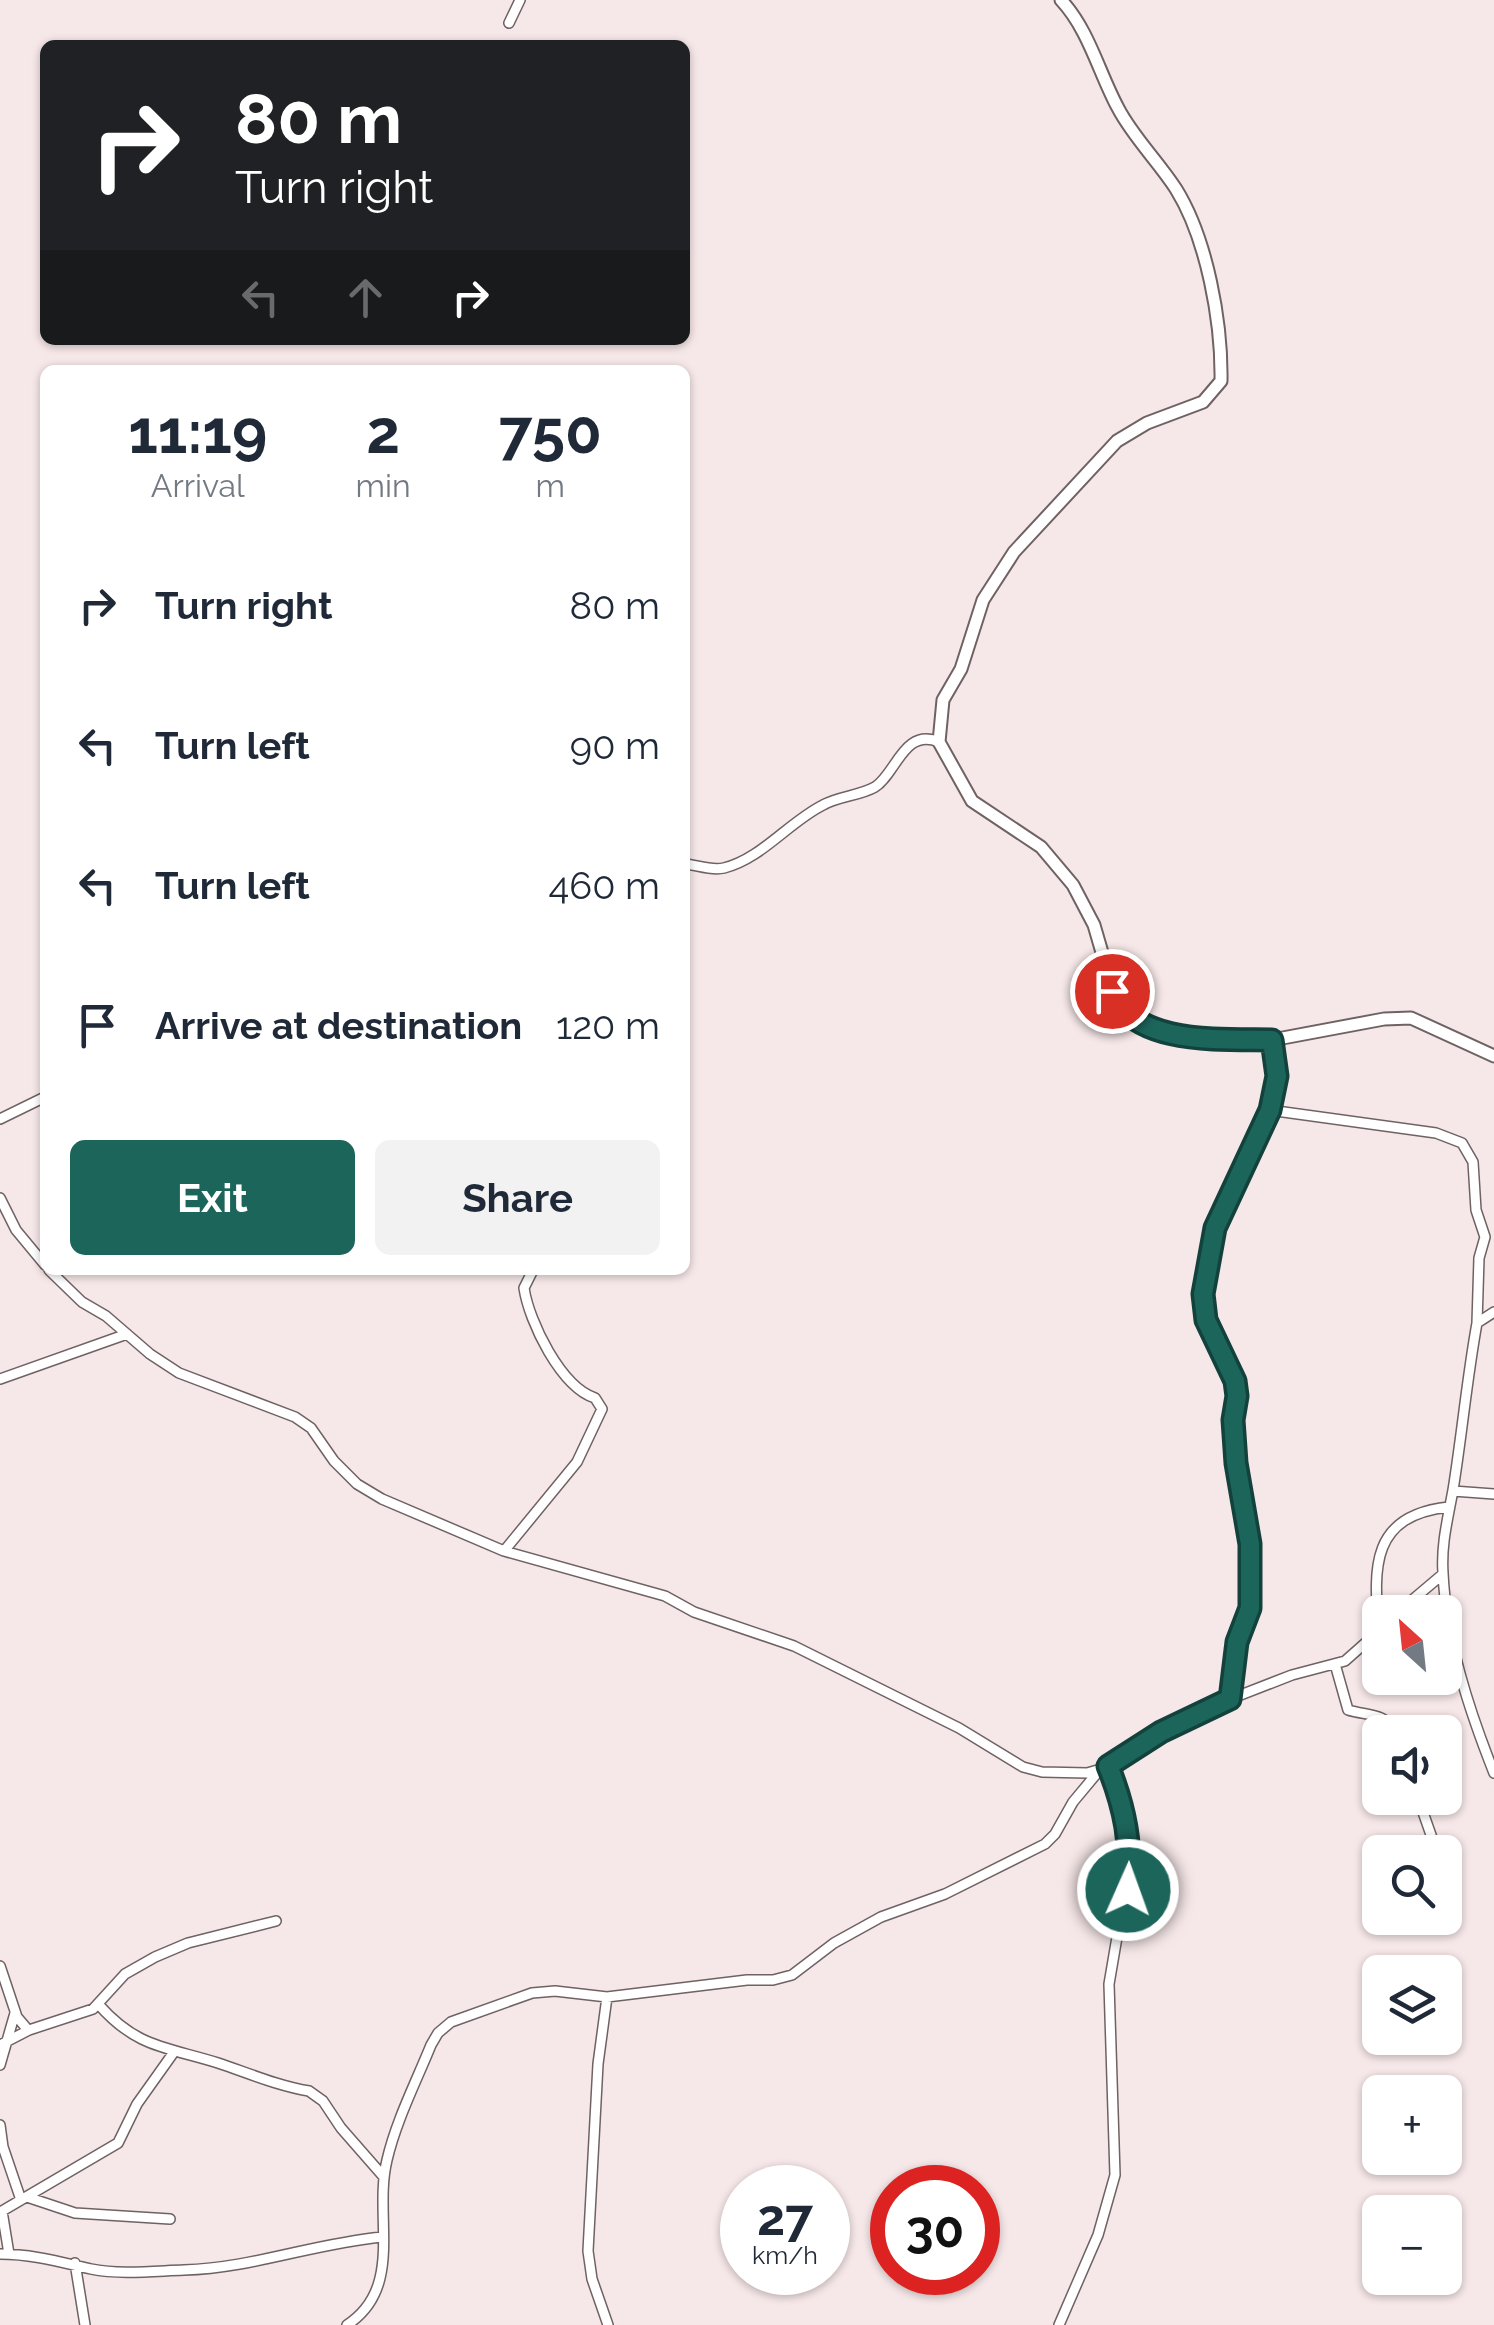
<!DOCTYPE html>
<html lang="en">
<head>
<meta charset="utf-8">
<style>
	body { margin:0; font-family:Raleway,sans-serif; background:#f2f2f3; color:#1f2937; height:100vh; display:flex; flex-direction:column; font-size:38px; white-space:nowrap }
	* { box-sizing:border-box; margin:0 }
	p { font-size:32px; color:#747a83 }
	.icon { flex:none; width:55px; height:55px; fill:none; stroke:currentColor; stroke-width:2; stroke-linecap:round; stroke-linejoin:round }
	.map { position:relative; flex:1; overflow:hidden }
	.details { position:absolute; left:40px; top:365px; width:650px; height:910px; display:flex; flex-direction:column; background:#fff; border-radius:15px; box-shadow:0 2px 8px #0004 }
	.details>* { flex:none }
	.hud { position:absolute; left:40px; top:40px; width:650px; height:305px; border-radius:15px; box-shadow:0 2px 8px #0004; background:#202124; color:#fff; overflow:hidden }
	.needle { width:65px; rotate:333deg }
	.fabs { position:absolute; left:1362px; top:1595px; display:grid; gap:20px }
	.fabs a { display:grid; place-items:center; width:100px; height:100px; border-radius:15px; background:#fff; box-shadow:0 2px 8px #0004; font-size:50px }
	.speed { position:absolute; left:720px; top:2165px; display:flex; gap:20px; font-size:50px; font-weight:700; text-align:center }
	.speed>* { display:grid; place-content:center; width:130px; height:130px; border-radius:50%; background:#fff; box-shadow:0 2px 8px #0004; line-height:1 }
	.speed small { font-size:25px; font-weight:400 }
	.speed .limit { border:15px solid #d22; background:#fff; color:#111 }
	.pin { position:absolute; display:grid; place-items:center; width:85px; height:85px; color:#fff; margin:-42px; border:5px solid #fff; border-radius:50%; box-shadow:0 2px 10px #0007 }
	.me { position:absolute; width:110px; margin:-55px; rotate:2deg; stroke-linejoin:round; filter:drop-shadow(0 0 8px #0008) }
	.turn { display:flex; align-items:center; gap:35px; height:210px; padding:0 30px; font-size:45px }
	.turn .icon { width:130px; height:130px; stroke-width:2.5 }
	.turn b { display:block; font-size:70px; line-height:85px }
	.lanes { display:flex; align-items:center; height:95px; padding:0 30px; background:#0003; justify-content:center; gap:50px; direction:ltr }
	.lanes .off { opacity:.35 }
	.eta { display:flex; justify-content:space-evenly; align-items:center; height:170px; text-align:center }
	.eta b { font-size:60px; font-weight:700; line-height:70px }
	.primary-button { display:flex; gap:20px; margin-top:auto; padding:20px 30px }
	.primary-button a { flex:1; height:115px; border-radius:15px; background:#1c655b; color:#fff; font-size:40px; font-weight:700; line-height:115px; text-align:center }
	.primary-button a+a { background:#f2f2f3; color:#1f2937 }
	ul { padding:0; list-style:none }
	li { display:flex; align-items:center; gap:30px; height:140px; padding:0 30px }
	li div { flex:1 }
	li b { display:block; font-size:38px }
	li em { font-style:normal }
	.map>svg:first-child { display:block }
</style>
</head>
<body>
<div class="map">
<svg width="1494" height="2325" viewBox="0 0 1494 2325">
	<rect width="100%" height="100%" fill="#f6e7e8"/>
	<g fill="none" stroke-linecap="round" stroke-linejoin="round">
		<g stroke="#6f6262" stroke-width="12">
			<path id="minor" d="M 509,23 L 520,0
				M 685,864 C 697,865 711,871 724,868 C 761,859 789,822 823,805 C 839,796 859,796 875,787 C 896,774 904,727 939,742
				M 1269,1110 L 1436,1133 L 1462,1143 L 1473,1162 L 1476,1210 L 1485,1237 L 1479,1258 L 1477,1323
				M 0,1119 L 45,1097
				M 0,1198 L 16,1230 L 45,1265
				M 49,1270 L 82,1302 L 106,1316 L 150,1354 L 179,1373 L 295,1417 L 311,1428 L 334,1461 L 357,1484 L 382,1499 L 504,1551 L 665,1596 L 694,1612 L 794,1646 L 959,1728 L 1023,1767 L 1042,1772 L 1087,1773 L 1108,1767 L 1161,1732 L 1202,1710 L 1292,1675 L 1345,1661 L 1380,1630
				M 1494,1312 L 1477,1323 C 1467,1378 1462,1434 1453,1490 C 1448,1518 1441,1544 1443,1573 C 1446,1640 1469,1710 1494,1773
				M 0,1379 L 127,1334
				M 1453,1491 L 1494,1494
				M 504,1551 L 577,1462 L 602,1409 L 595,1398 C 561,1387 529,1322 524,1288 L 533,1270
				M 1398,1612 L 1443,1574
				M 1379,1630 C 1373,1567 1371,1515 1449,1507
				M 1335,1664 L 1348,1710 C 1368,1716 1384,1712 1396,1732
				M 1230,1699 L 1237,1642 L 1250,1608 L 1250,1544 L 1236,1463 L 1233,1420 L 1237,1397 L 1235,1381 L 1206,1320 L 1203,1294 L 1215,1229 L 1269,1110 L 1277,1076 L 1272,1040
				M 1418,1798 L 1437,1852
				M 1445,1884 L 1448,1899
				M 0,1966 L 17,2017 L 28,2030
				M 607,1997 L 598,2064 L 588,2251 L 592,2279 L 608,2325
				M 99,2005 C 137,2048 167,2047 218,2063 C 248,2073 278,2086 309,2091 L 323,2101 L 341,2128 L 383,2176
				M 0,2045 L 29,2030 L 93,2009 L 125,1974 L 155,1957 L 188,1943 L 276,1921
				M 0,2065 L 15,2013
				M 0,2125 L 3,2147 L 21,2200
				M 27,2197 L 75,2213 L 170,2219
				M 0,2254 C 32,2254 60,2262 91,2269 C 120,2275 155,2271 184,2270 C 253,2268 315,2243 383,2237
				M 9,2254 L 2,2211 L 118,2143 L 137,2104 L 174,2052
				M 75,2263 L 85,2325
				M 347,2325 C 405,2287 373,2217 387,2160 C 396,2121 416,2082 431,2045 L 438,2033 L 451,2022 L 532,1993 L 555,1991 L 607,1997 L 747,1980 L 773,1980 L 792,1975 L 834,1943 L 881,1917 L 945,1894 L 1045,1844 L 1055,1834 L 1073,1802 L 1098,1772
				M 1059,2325 L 1098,2235 L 1115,2175 L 1109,1984 L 1130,1861 L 1126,1819 L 1108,1767"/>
		</g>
		<g stroke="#6f6262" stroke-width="15">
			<path id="tertiary" d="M 1061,0 C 1089,30 1099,73 1118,108 C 1133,137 1158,161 1176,189 C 1207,239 1222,322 1221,381 L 1203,402 L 1147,423 L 1117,441 L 1014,552 L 983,600 L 961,669 L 943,700 L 939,742 L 972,801 L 1041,847 L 1073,885 L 1094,925 L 1117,1004 L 1141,1024 L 1183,1036 L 1272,1040 L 1384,1019 L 1411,1018 L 1494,1056"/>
		</g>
		<use href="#minor" stroke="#fff" stroke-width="9"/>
		<use href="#tertiary" stroke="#fff" stroke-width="11"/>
	</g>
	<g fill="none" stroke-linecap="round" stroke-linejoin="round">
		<g stroke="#12423b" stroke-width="25">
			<path id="route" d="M 1112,991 C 1133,1046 1223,1039 1272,1040 L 1277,1076 L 1270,1110 L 1215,1228 L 1203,1294 L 1206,1320 L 1235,1381 L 1237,1396 L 1233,1420 L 1236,1463 L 1250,1544 L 1250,1608 L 1237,1642 L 1230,1699 L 1161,1732 L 1108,1766 C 1125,1808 1132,1845 1128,1890"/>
		</g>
		<use href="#route" stroke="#1c655b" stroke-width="18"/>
	</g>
</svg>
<div class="fabs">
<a><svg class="needle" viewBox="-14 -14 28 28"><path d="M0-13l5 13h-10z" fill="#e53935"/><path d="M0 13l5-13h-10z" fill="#747a83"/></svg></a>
<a><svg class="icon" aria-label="sound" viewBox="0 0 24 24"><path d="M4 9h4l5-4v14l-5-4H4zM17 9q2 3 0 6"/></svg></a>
<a><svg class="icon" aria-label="search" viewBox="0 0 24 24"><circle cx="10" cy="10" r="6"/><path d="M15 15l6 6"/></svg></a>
<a><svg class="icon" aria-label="layers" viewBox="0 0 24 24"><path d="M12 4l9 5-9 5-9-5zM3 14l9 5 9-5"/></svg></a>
<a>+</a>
<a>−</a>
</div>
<div class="speed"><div>27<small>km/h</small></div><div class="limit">30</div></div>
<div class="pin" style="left:1112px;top:991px;background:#d93025"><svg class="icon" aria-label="arrive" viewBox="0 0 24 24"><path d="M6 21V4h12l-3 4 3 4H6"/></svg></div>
<svg class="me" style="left:1128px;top:1890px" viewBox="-20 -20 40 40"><circle r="17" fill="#1c655b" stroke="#fff" stroke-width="3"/><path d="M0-11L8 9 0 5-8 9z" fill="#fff"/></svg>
<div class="hud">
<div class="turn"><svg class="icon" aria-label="right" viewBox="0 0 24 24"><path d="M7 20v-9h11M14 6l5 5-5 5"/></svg><div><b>80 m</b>Turn right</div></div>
<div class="lanes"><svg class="icon off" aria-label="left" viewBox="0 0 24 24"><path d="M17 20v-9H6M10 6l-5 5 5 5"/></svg><svg class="icon off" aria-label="ahead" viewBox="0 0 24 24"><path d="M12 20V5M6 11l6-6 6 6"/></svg><svg class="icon" aria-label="right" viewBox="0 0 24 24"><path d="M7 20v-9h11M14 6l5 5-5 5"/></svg></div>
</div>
<section class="details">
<div class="eta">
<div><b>11:19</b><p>Arrival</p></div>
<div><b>2</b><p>min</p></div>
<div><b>750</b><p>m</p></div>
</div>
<ul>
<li><svg class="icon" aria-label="right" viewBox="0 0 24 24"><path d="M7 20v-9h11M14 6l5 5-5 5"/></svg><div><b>Turn right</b></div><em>80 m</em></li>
<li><svg class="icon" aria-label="left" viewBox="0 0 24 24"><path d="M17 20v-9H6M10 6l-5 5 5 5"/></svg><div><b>Turn left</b></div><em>90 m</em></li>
<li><svg class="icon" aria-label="left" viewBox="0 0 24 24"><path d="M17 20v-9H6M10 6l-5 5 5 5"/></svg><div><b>Turn left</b></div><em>460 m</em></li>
<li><svg class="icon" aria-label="arrive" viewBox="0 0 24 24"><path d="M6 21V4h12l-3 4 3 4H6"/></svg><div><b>Arrive at destination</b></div><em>120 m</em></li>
</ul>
<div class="primary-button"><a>Exit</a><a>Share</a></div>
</section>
</div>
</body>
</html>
